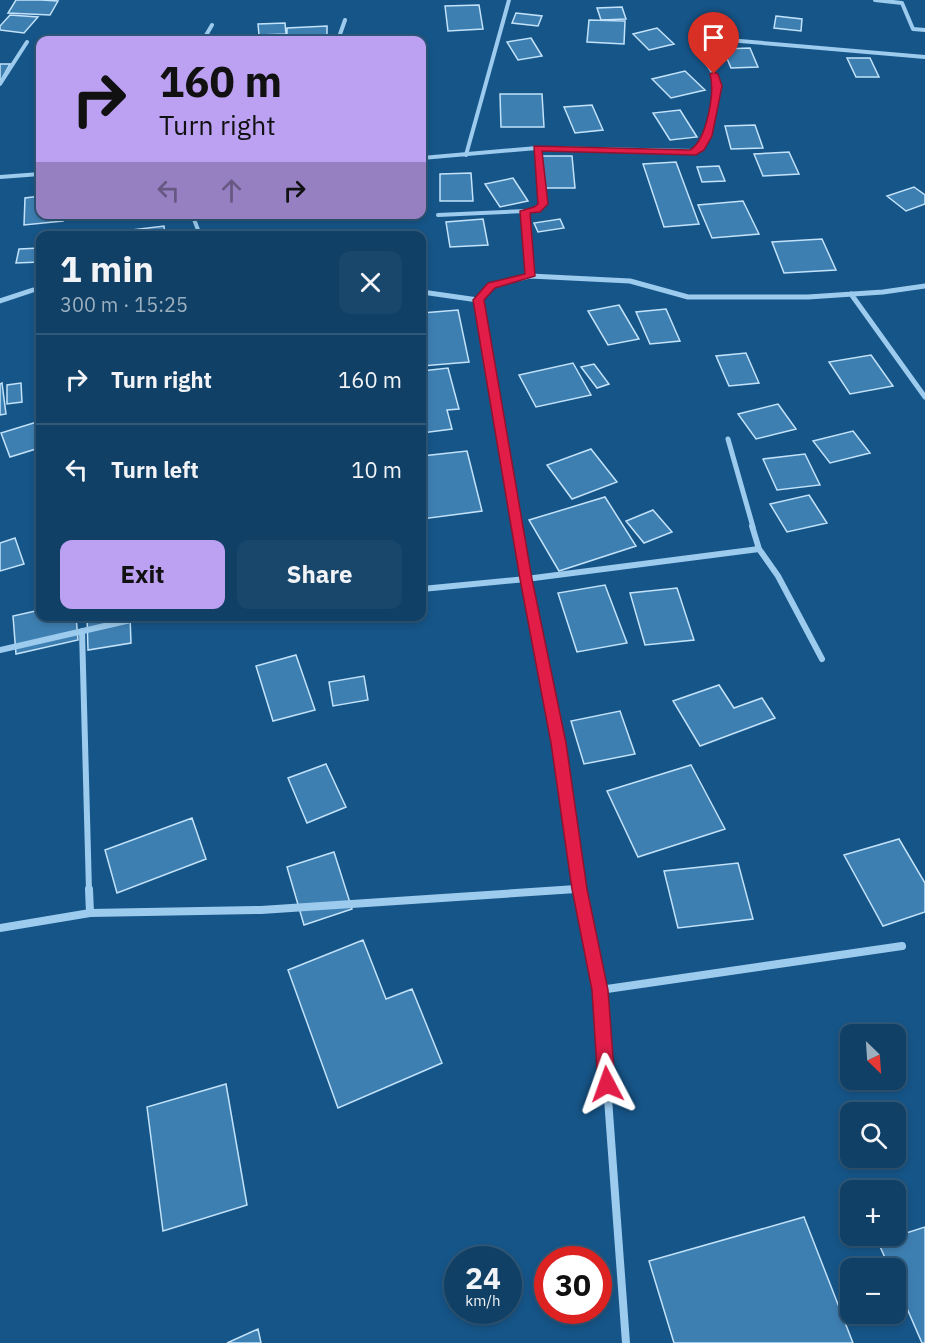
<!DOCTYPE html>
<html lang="en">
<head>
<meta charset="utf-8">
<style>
	body { margin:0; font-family:"IBM Plex Sans",sans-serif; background:#19476c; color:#f1f3f6; height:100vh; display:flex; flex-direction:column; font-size:22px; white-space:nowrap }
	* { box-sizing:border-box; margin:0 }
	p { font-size:20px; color:#9cafbf }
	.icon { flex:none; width:33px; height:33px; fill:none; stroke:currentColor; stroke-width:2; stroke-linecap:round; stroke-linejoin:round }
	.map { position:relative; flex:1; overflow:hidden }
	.sheet { position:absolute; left:36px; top:231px; width:390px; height:390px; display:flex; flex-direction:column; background:#104066; border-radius:12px; box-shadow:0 3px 9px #0003,0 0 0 2px #30597a }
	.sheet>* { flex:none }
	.banner { position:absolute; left:36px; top:36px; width:390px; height:183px; border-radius:12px; box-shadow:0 3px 9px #0003,0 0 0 2px #30597a; background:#bca0f2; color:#111; overflow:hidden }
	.needle { width:39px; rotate:155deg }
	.tools { position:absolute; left:840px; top:1024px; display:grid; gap:12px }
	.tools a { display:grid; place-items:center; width:66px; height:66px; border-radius:12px; background:#104066; box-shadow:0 3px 9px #0003,0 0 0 2px #30597a; font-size:30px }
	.speed { position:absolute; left:444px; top:1246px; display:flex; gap:12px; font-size:30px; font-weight:700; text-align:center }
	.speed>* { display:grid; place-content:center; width:78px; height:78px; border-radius:50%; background:#104066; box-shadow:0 3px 9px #0003,0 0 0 2px #30597a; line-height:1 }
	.speed small { font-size:15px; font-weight:400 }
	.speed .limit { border:9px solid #d22; background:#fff; color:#111 }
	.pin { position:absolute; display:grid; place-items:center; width:51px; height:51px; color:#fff; margin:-62px -26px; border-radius:50% 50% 50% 0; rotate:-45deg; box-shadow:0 0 6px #0007 }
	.pin .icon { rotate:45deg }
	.me { position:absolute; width:66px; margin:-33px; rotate:356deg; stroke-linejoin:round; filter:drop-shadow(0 0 4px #0008) }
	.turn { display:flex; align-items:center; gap:21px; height:126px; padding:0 24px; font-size:27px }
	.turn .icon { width:78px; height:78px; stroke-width:2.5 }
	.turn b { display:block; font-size:42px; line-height:51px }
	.lanes { display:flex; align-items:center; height:57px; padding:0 24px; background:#0003; justify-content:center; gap:30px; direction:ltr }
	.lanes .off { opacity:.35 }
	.round { display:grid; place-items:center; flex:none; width:63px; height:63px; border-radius:12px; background:#19476c }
	.overview { display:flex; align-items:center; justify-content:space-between; height:102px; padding:0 24px }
	h1 { font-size:36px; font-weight:700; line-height:45px }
	.button { display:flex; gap:12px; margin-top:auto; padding:12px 24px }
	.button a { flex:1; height:69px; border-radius:12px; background:#bca0f2; color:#111; font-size:24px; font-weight:700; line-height:69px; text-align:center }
	.button a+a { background:#19476c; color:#f1f3f6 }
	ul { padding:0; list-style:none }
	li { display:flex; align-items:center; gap:18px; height:90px; padding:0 24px; border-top:2px solid #30597a }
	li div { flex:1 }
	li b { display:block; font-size:22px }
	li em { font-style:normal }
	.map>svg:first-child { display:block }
</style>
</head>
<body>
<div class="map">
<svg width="925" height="1343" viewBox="0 0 925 1343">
	<rect width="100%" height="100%" fill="#165588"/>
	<path fill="#3e7fb2" stroke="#c2e2fa" stroke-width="1.5" d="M 16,0 L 41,0 L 58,1 L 50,15 L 8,13 Z
		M 479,5 L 483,29 L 448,31 L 445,6 Z
		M 622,7 L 626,19 L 601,20 L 597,8 Z
		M 516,13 L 542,16 L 538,26 L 512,23 Z
		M 10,15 L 38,17 L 24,33 L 0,30 L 0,26 Z
		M 776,16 L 802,19 L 801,31 L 774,28 Z
		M 589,20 L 625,21 L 624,44 L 587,42 Z
		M 285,23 L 286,34 L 259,35 L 258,24 Z
		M 327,26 L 327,40 L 287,40 L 287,28 Z
		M 657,28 L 674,44 L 649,50 L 633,34 Z
		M 531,38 L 542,56 L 518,60 L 507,42 Z
		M 750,48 L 758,67 L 731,68 L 723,49 Z
		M 847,58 L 870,58 L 879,77 L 856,77 Z
		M 0,64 L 10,64 L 0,82 Z
		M 685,71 L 705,90 L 671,98 L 652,79 Z
		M 500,94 L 542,94 L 544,127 L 501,127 Z
		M 592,105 L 603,130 L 575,133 L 564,107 Z
		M 680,110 L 697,137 L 670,140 L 653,113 Z
		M 755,125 L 763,148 L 731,149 L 725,126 Z
		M 789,152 L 799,174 L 763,176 L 754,154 Z
		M 542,156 L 572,156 L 575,188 L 544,188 Z
		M 676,162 L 699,224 L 664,227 L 643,164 Z
		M 719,166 L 725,181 L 702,182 L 697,167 Z
		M 471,173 L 473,201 L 440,201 L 440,174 Z
		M 513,178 L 528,201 L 500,207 L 485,184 Z
		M 914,187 L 925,195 L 925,204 L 906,211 L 887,196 Z
		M 40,196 L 40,214 L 63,214 L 63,221 L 24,225 L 25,198 Z
		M 743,201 L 759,234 L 712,238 L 698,205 Z
		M 483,219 L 488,245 L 450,247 L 446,222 Z
		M 560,219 L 564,228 L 538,232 L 534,223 Z
		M 164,226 L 165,236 L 107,236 L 107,233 Z
		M 822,239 L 836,270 L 784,273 L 772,242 Z
		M 40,248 L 40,262 L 16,263 L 19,249 Z
		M 619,305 L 639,339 L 608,345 L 588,311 Z
		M 666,309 L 680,341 L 650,344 L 636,312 Z
		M 458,310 L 469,362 L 422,366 L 422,313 Z
		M 746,353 L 759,383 L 729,386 L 716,356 Z
		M 871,355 L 893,386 L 850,394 L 829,362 Z
		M 573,363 L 591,395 L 536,407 L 519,375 Z
		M 594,364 L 609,384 L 597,388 L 581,367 Z
		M 448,368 L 459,409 L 447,410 L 452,429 L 422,433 L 422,371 Z
		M 2,383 L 6,414 L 0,415 L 0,384 Z
		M 21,383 L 22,402 L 7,404 L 7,385 Z
		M 778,404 L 796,429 L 756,439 L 738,414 Z
		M 40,421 L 40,455 L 36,449 L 10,457 L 1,433 Z
		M 853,431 L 870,453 L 830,463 L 813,441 Z
		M 591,449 L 617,482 L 572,499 L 547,465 Z
		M 467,451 L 482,511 L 422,519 L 422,456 Z
		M 805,454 L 820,485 L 777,490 L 763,459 Z
		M 809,495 L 827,523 L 787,532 L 770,504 Z
		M 605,497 L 636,546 L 559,571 L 529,520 Z
		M 653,510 L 672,532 L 644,543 L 626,521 Z
		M 15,538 L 24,564 L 0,571 L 0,543 Z
		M 605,585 L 627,643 L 577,652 L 558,593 Z
		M 677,588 L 694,640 L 645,645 L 630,593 Z
		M 40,610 L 40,616 L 76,616 L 78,640 L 16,654 L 13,616 Z
		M 87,616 L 130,616 L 131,643 L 88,650 Z
		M 296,655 L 315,710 L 273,721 L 256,666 Z
		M 364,676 L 368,700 L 333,706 L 329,682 Z
		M 719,685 L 734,708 L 762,698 L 775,718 L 700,746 L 673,701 Z
		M 620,711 L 635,754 L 584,764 L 571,721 Z
		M 326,764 L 346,807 L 307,823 L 288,778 Z
		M 691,765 L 725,829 L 638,857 L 607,791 Z
		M 192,818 L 206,859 L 117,893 L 105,850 Z
		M 899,839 L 925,883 L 925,912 L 883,926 L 844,855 Z
		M 334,852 L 352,909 L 304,925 L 287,867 Z
		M 738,863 L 753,919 L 678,928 L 664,871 Z
		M 363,940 L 386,999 L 412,989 L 442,1063 L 338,1108 L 288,970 Z
		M 226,1084 L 247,1205 L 163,1231 L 147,1107 Z
		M 804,1217 L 853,1343 L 674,1343 L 649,1261 Z
		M 925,1227 L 925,1343 L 922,1343 L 896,1283 L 896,1269 L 890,1269 L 878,1242 Z
		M 258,1329 L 261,1343 L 227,1343 Z"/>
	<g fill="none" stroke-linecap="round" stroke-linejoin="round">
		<path stroke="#9ccbee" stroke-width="4" d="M 875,0 L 902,3 L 913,29 L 925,30
			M 212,25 L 205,37 L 242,40
			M 338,40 L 345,20
			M 0,84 L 27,42
			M 466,155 L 509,0
			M 422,158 L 537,148 L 695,151 C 710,144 720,95 716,80 C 713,69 704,61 698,52 L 701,46 L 728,40 L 925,57
			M 0,177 L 40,174
			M 192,214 L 200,235
			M 438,215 L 525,211
			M 527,235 L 525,211 L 537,210 L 543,204 L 537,148"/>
		<path stroke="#9ccbee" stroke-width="5" d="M 199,234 L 200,236
			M 527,234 L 530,276
			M 422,292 L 478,300 L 492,285 L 530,276 L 630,281 L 688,297 L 808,297 L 883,292 L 925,286
			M 851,294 L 925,397
			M 478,300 L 517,527
			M 0,301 L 33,290
			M 728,439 L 753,527"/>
		<path stroke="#9ccbee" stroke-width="6" d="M 517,526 L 559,743 L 579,891
			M 752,526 L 759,549
			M 422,589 L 526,579 L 759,549 L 778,576 L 822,659
			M 82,631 L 89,891
			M 0,650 L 148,616
			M 553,891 L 579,889"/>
		<path stroke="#9ccbee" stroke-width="8" d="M 89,889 L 90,913
			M 579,889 L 600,990 L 626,1343
			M 0,928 L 90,913 L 261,910 L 576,889
			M 600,990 L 902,946"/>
	</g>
	<path fill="#e11d48" stroke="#92132f" stroke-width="1.5" d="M 714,72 L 718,74 L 722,86 L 712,136 L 704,150 L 696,155 L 542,151 L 548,204 L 540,212 L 530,213 L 535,276 L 495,288 L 484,300 L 532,579 L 566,743 L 587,889 L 608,990 L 615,1084 L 613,1090 L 607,1092 L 601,1090 L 598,1084 L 592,990 L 572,889 L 551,743 L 520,579 L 473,300 L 488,283 L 525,274 L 520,211 L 534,207 L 538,204 L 534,146 L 690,150 C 707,140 715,92 710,74 Z"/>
</svg>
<div class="tools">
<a><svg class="needle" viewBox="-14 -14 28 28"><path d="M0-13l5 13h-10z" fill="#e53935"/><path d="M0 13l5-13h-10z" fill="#9cafbf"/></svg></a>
<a><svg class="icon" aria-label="search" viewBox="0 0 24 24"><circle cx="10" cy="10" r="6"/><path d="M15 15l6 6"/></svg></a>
<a>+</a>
<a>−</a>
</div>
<div class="speed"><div>24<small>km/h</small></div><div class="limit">30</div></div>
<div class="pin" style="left:714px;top:74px;background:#d93025"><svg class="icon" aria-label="arrive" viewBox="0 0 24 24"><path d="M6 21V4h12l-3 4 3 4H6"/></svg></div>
<svg class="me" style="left:607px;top:1084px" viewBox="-20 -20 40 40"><path d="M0-17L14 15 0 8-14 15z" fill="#e11d48" stroke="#fff" stroke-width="4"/></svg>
<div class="banner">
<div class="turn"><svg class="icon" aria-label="right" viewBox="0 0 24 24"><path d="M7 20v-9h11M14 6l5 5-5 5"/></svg><div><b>160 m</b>Turn right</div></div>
<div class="lanes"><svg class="icon off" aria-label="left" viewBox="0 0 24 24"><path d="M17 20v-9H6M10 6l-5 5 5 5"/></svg><svg class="icon off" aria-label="ahead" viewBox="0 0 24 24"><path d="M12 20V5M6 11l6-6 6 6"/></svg><svg class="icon" aria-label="right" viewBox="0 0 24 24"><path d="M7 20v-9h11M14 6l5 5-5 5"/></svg></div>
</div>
<section class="sheet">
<div class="overview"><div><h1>1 min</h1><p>300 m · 15:25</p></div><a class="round"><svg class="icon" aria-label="close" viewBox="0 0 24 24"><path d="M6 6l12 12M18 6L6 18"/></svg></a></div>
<ul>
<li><svg class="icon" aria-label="right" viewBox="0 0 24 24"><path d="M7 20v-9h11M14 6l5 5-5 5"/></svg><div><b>Turn right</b></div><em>160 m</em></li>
<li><svg class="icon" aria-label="left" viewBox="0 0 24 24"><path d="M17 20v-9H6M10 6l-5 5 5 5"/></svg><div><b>Turn left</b></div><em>10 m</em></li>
</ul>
<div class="button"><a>Exit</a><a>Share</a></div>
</section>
</div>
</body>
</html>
